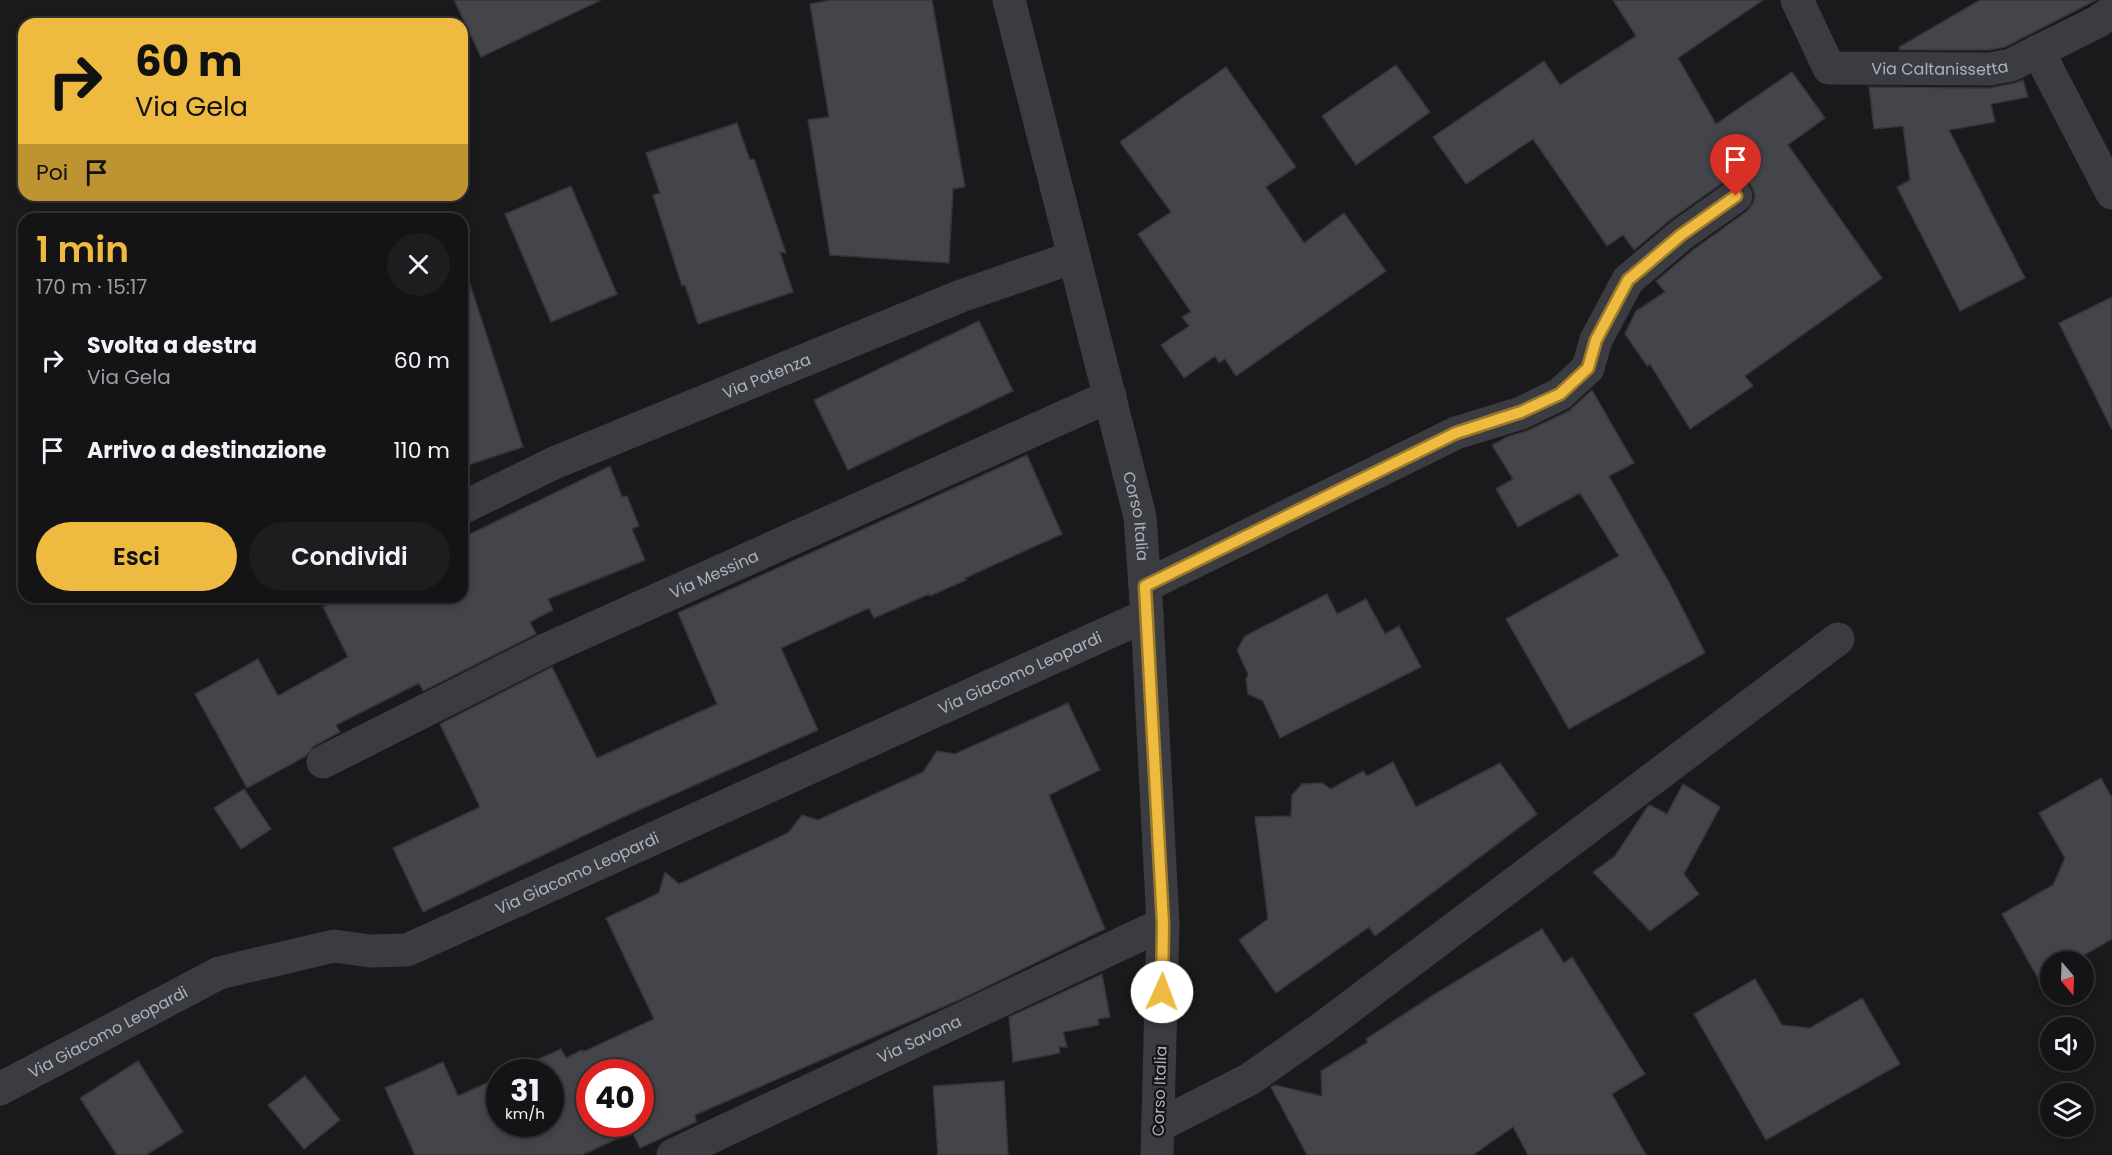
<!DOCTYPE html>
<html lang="it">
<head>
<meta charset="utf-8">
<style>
	body { margin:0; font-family:Poppins,sans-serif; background:#1d1d1f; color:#f1f3f6; height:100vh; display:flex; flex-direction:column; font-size:22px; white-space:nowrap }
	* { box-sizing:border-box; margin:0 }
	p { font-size:20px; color:#9d9ea1 }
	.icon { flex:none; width:33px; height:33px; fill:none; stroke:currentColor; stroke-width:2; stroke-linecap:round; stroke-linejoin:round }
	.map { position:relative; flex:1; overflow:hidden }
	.sheet { position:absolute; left:18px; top:213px; width:450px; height:390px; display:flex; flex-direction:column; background:#141416; border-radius:18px; box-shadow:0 3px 9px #0003,0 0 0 2px #333335 }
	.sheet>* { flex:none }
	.top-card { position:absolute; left:18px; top:18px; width:450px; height:183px; border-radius:18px; box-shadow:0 3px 9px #0003,0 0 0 2px #333335; background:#eeba40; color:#111; overflow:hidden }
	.needle { width:39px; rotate:161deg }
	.fabs { position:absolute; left:2040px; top:951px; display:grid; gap:12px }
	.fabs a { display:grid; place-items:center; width:54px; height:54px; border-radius:50%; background:#141416; box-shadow:0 3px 9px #0003,0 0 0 2px #333335; font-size:30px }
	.speed { position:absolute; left:486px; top:1059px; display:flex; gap:12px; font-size:30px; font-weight:700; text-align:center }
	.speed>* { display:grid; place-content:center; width:78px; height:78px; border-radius:50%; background:#141416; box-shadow:0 3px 9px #0003,0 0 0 2px #333335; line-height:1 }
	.speed small { font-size:15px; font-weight:400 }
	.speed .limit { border:9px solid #d22; background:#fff; color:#111 }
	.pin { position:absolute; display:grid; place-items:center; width:51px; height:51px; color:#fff; margin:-62px -26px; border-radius:50% 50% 50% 0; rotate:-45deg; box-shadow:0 0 6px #0007 }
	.pin .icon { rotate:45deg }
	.me { position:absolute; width:66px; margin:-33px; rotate:2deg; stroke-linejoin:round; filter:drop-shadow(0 0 4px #0008) }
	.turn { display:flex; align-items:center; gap:21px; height:126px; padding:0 18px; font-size:27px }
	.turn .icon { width:78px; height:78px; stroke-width:2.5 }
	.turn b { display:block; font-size:42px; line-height:51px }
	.then { display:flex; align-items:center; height:57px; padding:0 18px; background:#0003; gap:12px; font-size:22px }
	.round { display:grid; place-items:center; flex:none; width:63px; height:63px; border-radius:32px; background:#1d1d1f }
	.headline { display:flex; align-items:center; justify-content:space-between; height:102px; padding:0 18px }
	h1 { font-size:36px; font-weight:600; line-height:45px; color:#eeba40 }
	.action { display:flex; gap:12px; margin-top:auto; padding:12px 18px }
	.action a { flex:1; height:69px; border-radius:36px; background:#eeba40; color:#111; font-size:24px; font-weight:600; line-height:69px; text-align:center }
	.action a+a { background:#1d1d1f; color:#f1f3f6 }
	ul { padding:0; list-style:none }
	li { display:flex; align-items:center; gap:18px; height:90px; padding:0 18px }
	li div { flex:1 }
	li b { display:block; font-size:22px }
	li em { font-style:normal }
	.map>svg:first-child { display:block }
</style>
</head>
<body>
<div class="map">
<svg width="2112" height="1155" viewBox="0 0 2112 1155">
	<rect width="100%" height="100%" fill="#1a1a1d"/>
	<path fill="#44454a" stroke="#353439" stroke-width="1.5" fill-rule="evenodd" d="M 454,0 L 601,0 L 481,57 Z
		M 831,0 L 932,0 L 965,187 L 953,189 L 949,263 L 830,255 L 808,120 L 829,117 L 810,4 Z
		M 1613,0 L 1763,0 L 1678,58 L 1716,124 L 1792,72 L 1825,118 L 1788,145 L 1882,278 L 1745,376 L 1753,386 L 1690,429 L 1650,364 L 1647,366 L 1625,334 L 1636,311 L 1665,292 L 1656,281 L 1693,250 L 1747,211 L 1753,203 L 1755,195 L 1751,185 L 1743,179 L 1735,177 L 1725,181 L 1670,220 L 1634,250 L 1623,235 L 1607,246 L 1533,139 L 1466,184 L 1433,137 L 1544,61 L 1560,85 L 1636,36 Z
		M 1980,0 L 2096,0 L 2005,47 L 1988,50 L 1900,50 L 1899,47 Z
		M 1396,65 L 1430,112 L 1356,165 L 1322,116 Z
		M 1226,67 L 1296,167 L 1266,187 L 1304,243 L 1344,213 L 1386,271 L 1236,376 L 1225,359 L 1219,363 L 1215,356 L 1184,378 L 1161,345 L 1189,326 L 1182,317 L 1191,312 L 1138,234 L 1171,212 L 1120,142 Z
		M 2023,80 L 2028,97 L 1991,104 L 1995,122 L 1949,130 L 2025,278 L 1960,311 L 1897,187 L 1910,180 L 1903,126 L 1874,129 L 1869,87 L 1990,88 L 2015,83 Z
		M 737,123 L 750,160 L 754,159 L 786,253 L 780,252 L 793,292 L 698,324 L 685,285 L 682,286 L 653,195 L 660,193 L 646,153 Z
		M 571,186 L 617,294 L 551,322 L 505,214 Z
		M 469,281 L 523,447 L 462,467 L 462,282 Z
		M 2112,297 L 2112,430 L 2059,323 Z
		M 979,321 L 1013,391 L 848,470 L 814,400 Z
		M 1592,390 L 1634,463 L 1609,476 L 1671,586 L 1705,653 L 1569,729 L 1506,619 L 1619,556 L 1580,493 L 1518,527 L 1496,489 L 1513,479 L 1492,445 L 1507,437 L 1529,430 L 1569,411 Z
		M 1027,455 L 1062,534 L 965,578 L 966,580 L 930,596 L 929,594 L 874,618 L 869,608 L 781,648 L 818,730 L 621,818 L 423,912 L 393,848 L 480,807 L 440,724 L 552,667 L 597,758 L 717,704 L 678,613 Z
		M 610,466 L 622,497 L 627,496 L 639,526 L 632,529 L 645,560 L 548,599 L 553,610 L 530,622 L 536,634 L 423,691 L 419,683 L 336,725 L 340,732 L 314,746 L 306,756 L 247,788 L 195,694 L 258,659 L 278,696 L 348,657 L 323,607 L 342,597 L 462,597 L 462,538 Z
		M 1327,594 L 1337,614 L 1366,599 L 1385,634 L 1399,626 L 1421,667 L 1280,738 L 1263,701 L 1248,694 L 1246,679 L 1248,674 L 1237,650 L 1245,636 Z
		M 1068,703 L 1100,770 L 1049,795 L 1105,929 L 961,999 L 695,1115 L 696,1122 L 640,1148 L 632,1132 L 582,1155 L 415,1155 L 385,1088 L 443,1062 L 458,1096 L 500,1077 L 500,1124 L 550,1124 L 550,1072 L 510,1072 L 561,1049 L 566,1058 L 582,1050 L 583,1052 L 654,1019 L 606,918 L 659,893 L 665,872 L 679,884 L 788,833 L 802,815 L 818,820 L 923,772 L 937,751 L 955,754 ZM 590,1072 L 640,1072 L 640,1124 L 590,1124 Z
		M 1393,762 L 1416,807 L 1500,763 L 1537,814 L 1375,936 L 1369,927 L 1276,993 L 1239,940 L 1268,919 L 1255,817 L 1291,816 L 1292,795 L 1302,784 L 1322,783 L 1331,789 L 1363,771 L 1367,776 Z
		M 2101,778 L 2112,798 L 2112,939 L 2072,962 L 2050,962 L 2050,974 L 2039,980 L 2002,914 L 2053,885 L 2065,858 L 2039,813 Z
		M 1683,784 L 1720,807 L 1684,874 L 1699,894 L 1650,931 L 1593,872 L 1615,856 L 1648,806 L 1650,805 L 1667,814 Z
		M 244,789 L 271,829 L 241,849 L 214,808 Z
		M 1542,929 L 1564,963 L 1572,957 L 1645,1074 L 1612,1094 L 1646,1155 L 1528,1155 L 1513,1127 L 1473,1155 L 1307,1155 L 1271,1087 L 1275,1085 L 1322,1096 L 1321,1071 L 1368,1042 L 1366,1039 L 1432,996 Z
		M 1102,974 L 1110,1017 L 1098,1019 L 1099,1025 L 1063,1032 L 1067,1047 L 1059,1047 L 1060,1053 L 1013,1062 L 1009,1017 Z
		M 1755,979 L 1782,1025 L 1810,1028 L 1862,998 L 1900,1064 L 1766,1140 L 1694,1014 Z
		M 138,1061 L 183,1132 L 146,1155 L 117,1155 L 80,1098 Z
		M 305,1076 L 340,1120 L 304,1149 L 268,1105 Z
		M 1004,1081 L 1008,1155 L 938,1155 L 933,1086 Z"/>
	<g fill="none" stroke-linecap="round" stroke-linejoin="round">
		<g stroke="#3b3c42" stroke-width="33">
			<path id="s1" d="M 1797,0 L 1829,68 L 1990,69 L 2011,65 L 2097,22 L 2112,12"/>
			<path d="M 2038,51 L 2112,193"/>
			<path id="s2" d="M 462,508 L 554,463 L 961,296 L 1074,257"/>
			<path d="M 1145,586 L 1456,433 L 1521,413 L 1560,394 L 1588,368 L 1596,340 L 1628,280 L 1681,235 L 1736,196"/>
			<path id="s3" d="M 323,762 L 545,650 L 1110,396"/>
			<path id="s4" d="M 0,1089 L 219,973 L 334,946 L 370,951 L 407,950 L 1147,615"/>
			<path d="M 1158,1126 L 1250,1079 L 1321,1029 L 1838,639"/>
			<path id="s5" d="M 673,1155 L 1163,924"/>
		</g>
		<path stroke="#3b3c42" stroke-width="33" id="s6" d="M 1009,0 L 1140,517 L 1147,615 L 1163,924 L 1157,1155"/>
	</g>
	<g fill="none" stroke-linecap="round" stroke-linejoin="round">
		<g stroke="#9b792a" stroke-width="15">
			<path id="route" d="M 1162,992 L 1163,924 L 1145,586 L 1456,433 L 1521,412 L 1560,394 L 1588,368 L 1596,340 L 1628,280 L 1681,235 L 1736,196"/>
		</g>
		<use href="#route" stroke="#eeba40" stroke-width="10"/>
	</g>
	<g text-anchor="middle" stroke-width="4.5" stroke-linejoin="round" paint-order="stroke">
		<g font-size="16" fill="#adb1bc" stroke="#151518">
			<text dy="6" stroke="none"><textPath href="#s1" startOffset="186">Via Caltanissetta</textPath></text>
			<text dy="6" stroke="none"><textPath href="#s2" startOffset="332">Via Potenza</textPath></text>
			<text dy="6" stroke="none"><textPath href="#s6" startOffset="532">Corso Italia</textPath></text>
			<text dy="6" stroke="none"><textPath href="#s3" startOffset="434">Via Messina</textPath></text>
			<text dy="6" stroke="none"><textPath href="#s4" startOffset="1112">Via Giacomo Leopardi</textPath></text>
			<text dy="6" stroke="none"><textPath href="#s4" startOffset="626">Via Giacomo Leopardi</textPath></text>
			<text dy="6" stroke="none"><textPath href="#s4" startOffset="122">Via Giacomo Leopardi</textPath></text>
			<text dy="6" stroke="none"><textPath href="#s5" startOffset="272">Via Savona</textPath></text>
			<text transform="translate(1159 1091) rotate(-88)" y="6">Corso Italia</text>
		</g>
	</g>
</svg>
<div class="fabs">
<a><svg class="needle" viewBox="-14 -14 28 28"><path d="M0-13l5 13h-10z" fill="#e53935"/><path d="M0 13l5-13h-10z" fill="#9d9ea1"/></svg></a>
<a><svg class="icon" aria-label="sound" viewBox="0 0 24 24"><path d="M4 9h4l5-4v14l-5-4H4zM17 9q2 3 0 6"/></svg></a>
<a><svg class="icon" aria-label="layers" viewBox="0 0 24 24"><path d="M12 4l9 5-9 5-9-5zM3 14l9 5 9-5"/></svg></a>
</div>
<div class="speed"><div>31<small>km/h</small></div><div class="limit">40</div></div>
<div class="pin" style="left:1736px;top:196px;background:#d93025"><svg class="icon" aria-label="arrive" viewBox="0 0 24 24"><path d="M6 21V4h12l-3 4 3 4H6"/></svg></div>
<svg class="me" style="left:1162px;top:992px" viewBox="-20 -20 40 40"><circle r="19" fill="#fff"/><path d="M0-13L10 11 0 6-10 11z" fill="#eeba40"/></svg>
<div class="top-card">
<div class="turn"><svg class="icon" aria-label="right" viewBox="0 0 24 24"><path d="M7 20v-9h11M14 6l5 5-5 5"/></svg><div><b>60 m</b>Via Gela</div></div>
<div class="then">Poi<svg class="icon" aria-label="arrive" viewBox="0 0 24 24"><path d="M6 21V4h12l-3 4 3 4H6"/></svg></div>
</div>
<section class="sheet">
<div class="headline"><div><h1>1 min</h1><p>170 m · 15:17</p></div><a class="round"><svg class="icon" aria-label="close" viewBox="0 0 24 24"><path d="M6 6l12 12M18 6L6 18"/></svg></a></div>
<ul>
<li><svg class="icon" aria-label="right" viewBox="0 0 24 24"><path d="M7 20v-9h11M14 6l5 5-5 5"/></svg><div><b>Svolta a destra</b><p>Via Gela</p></div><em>60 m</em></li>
<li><svg class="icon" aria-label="arrive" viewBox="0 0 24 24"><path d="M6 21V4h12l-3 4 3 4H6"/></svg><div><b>Arrivo a destinazione</b></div><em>110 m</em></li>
</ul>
<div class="action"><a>Esci</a><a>Condividi</a></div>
</section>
</div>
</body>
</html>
